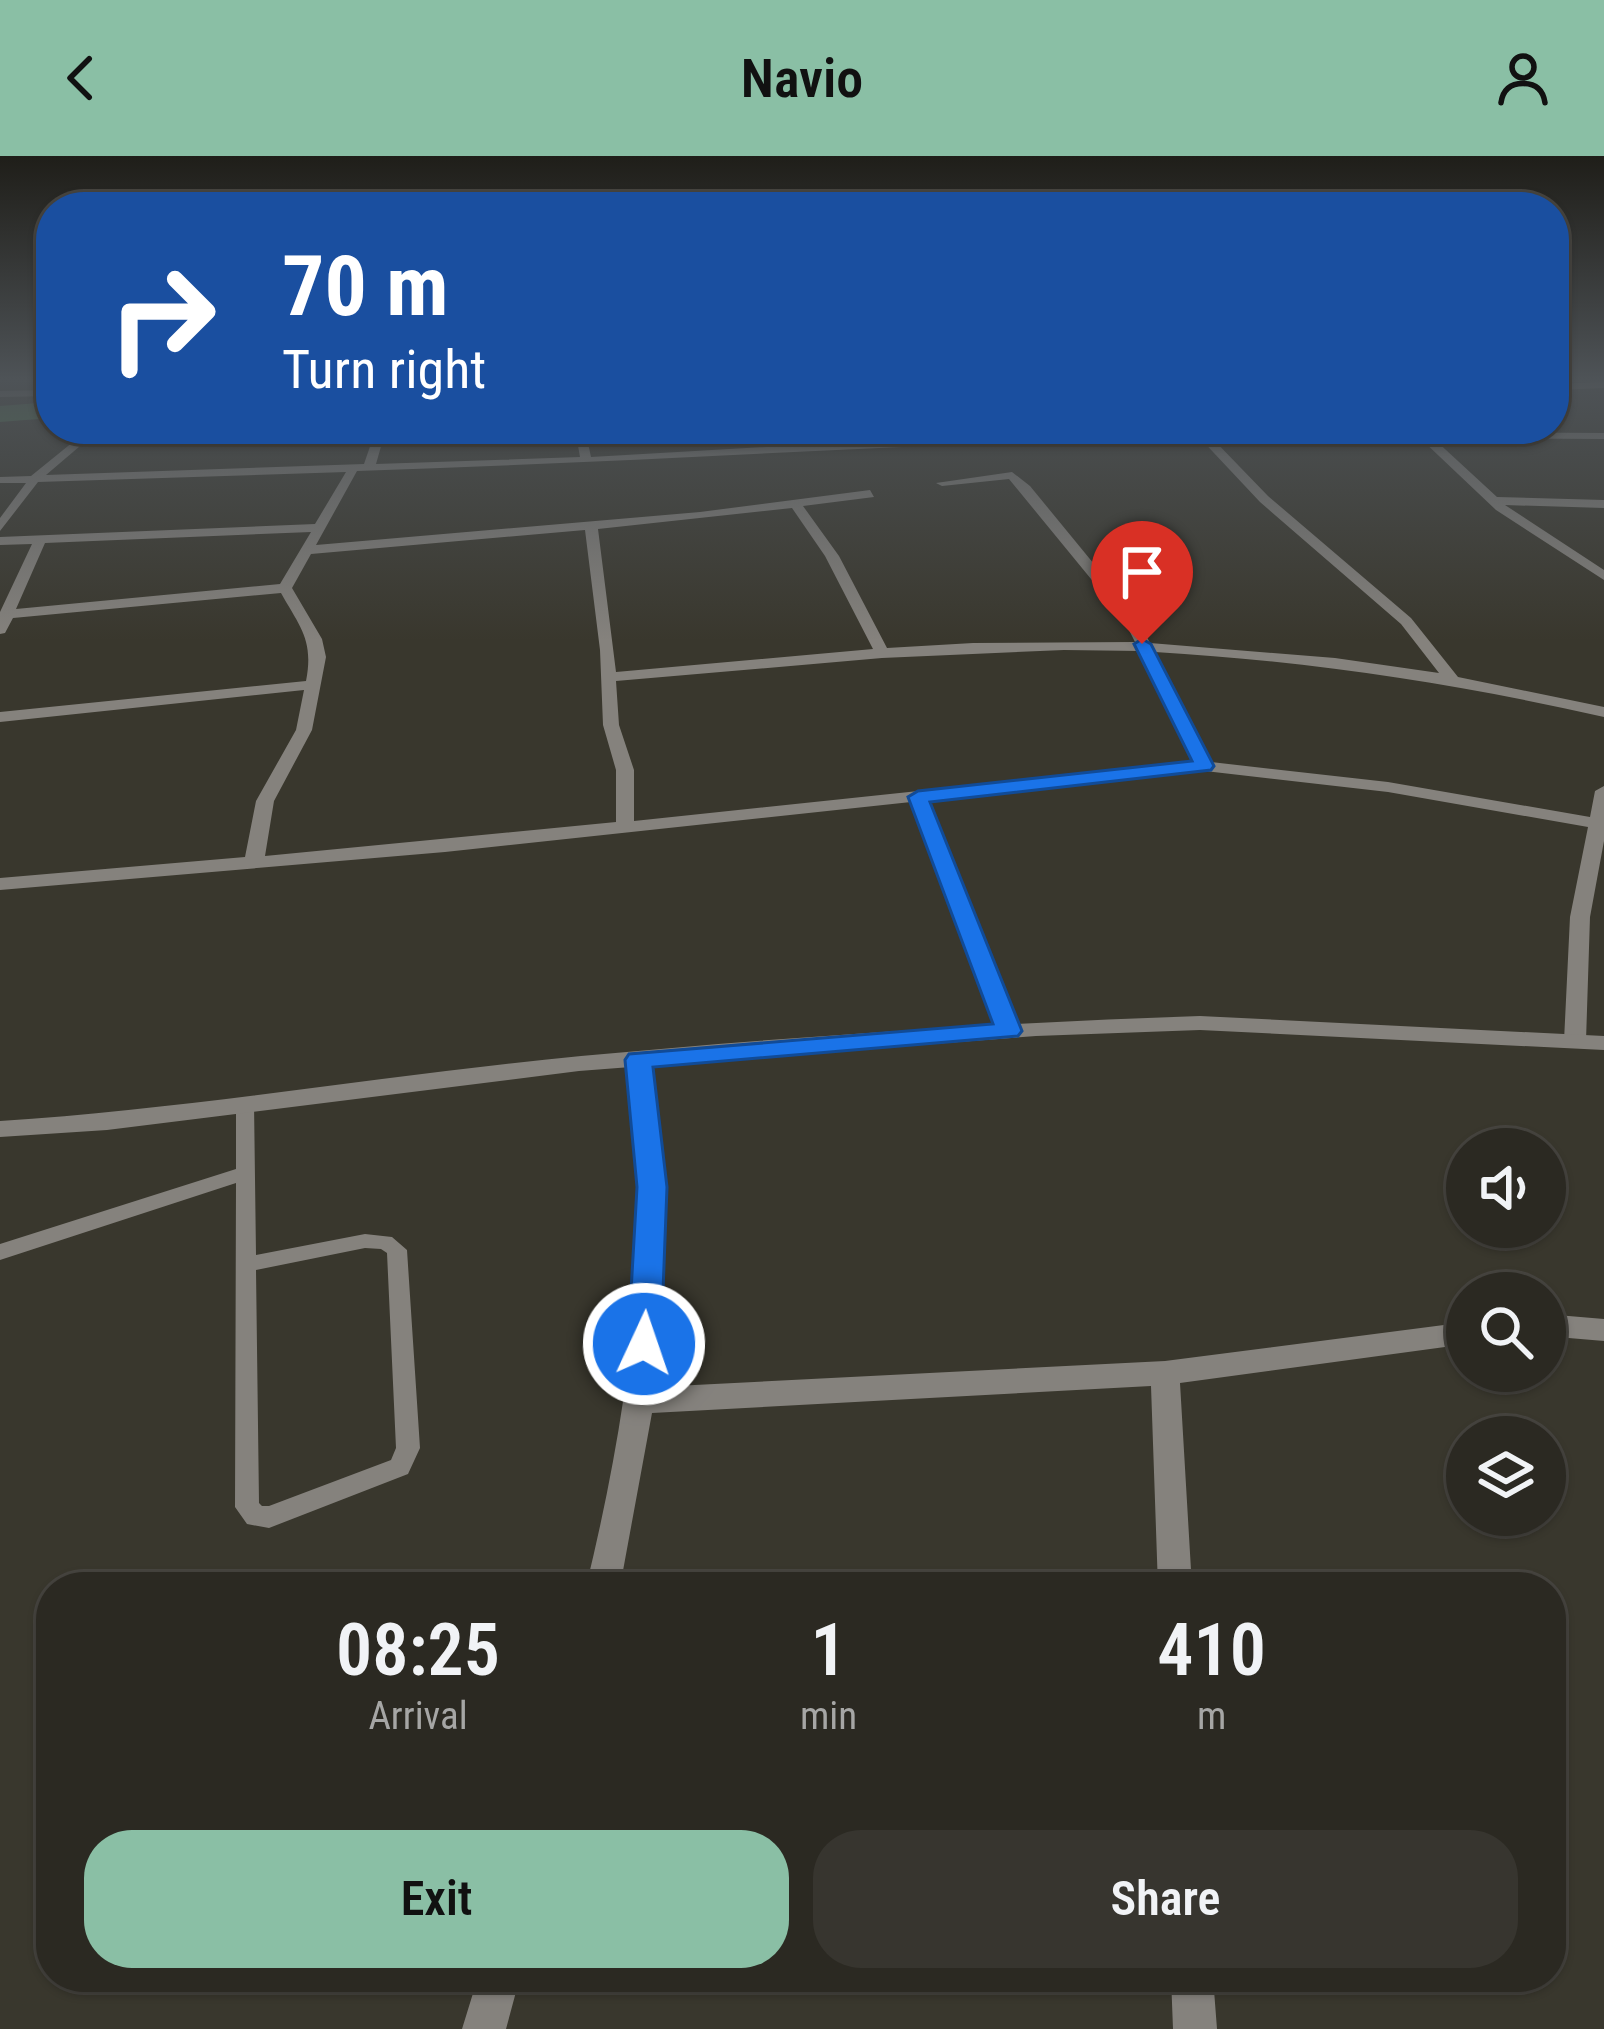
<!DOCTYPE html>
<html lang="en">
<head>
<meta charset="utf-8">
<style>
	body { margin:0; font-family:"Roboto Condensed",sans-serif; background:#37352f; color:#f1f3f6; height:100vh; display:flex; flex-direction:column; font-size:45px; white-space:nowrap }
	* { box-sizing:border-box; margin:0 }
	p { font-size:39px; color:#a6a6a5 }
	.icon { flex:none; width:66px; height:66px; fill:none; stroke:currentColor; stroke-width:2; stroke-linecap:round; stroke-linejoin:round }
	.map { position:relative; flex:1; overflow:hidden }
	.drawer { position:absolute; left:36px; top:1416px; width:1530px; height:420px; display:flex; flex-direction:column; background:#2b2922; border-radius:48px; box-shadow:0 3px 9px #0004,0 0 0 3px #474540 }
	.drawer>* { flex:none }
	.banner { position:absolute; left:36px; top:36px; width:1533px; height:252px; border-radius:48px; box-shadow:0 3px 9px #0004,0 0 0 3px #474540; background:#1a4fa0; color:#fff; overflow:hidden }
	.fabs { position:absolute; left:1446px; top:972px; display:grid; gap:24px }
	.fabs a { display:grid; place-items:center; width:120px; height:120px; border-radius:50%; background:#2b2922; box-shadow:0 3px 9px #0004,0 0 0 3px #474540; font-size:60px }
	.pin { position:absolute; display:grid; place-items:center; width:102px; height:102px; color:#fff; margin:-123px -51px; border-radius:50% 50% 50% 0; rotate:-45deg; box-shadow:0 0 12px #0007 }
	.pin .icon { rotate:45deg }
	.me { position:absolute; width:132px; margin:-66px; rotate:3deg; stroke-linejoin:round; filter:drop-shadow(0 0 9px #0008) }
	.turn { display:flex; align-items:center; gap:42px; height:252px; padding:0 48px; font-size:54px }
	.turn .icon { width:156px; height:156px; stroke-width:2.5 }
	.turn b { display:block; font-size:84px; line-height:102px }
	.eta { display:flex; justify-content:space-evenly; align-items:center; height:204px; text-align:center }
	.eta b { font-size:72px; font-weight:600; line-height:84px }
	.button { display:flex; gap:24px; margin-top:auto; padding:24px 48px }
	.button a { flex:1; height:138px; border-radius:48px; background:#8abfa5; color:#111; font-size:48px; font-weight:600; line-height:138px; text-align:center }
	.button a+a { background:#37352f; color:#f1f3f6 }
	header { display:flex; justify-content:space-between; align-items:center; height:156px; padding:0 48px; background:#8abfa5; color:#111; font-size:54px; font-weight:600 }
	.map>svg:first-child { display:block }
</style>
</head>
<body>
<header><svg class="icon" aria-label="back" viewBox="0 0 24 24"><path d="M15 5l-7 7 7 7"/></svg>Navio<svg class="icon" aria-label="person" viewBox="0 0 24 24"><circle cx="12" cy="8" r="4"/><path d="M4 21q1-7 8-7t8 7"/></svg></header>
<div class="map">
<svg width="1604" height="1873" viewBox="0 0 1604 1873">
	<rect width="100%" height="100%" fill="#39372d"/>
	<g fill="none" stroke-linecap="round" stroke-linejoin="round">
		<path fill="#4e7c51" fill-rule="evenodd" d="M 51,246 L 51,262 L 0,266 L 0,250 Z"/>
		<path fill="#85827d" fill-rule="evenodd" d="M 245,941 L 254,947 L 256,1099 L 365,1078 L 392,1081 L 407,1094 L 420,1292 L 408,1318 L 269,1372 L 247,1368 L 235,1351 L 236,1027 L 0,1104 L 0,1088 L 236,1013 L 236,947 ZM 365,1092 L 381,1093 L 387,1097 L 396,1292 L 391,1304 L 269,1350 L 262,1350 L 259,1347 L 256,1114 Z"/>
		<path fill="#85827d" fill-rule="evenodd" d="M 1604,226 L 1604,232 L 1554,234 L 1554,228 Z
			M 51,234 L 51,240 L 0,241 L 0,235 Z
			M 89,273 L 100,273 L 46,319 L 364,308 L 376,273 L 386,273 L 376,308 L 580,301 L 575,273 L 585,273 L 591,301 L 958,280 L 1201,274 L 1604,277 L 1604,283 L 1433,282 L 1497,341 L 1604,344 L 1604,352 L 1505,349 L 1604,414 L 1604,424 L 1496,354 L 1420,282 L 1210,280 L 1268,340 L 1411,462 L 1458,521 L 1604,551 L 1604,561 C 1455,527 1307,505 1155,496 L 1211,606 L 1388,626 L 1590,661 L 1595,635 L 1604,630 L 1604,685 L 1590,761 L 1586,885 L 1575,892 L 1564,885 L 1570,761 L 1588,671 L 1388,636 L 1205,615 L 928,645 L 1020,875 L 1009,882 L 998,875 L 911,646 L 445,696 L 0,734 L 0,722 L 245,701 L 256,645 L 296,574 L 304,534 L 0,566 L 0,556 L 306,525 C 314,484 300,471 281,437 L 13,462 L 5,477 L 0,478 L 0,456 L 32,388 L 0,389 L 0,381 L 315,368 L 346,316 L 38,326 L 0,375 L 0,362 L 26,327 L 0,327 L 0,321 L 31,320 ZM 1198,280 L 1260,346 L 1401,468 L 1439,517 L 1335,502 L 1150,487 L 1135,458 L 1030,330 L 1012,316 L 936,327 L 942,330 L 1009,323 L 1123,462 L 1135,486 L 973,487 L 887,492 L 839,400 L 803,350 L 874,341 L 870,334 L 700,356 L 316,389 L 357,315 C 638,306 918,287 1198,280 ZM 792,352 L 825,400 L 873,493 L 616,516 L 598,373 ZM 585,374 L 600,494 L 603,569 L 616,614 L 616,666 L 265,700 L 274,645 L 312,574 L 326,501 L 322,483 L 292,432 L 311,398 ZM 311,376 L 280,428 L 16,453 L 45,387 ZM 1064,494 L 1140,495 L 1194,606 L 634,665 L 634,614 L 619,569 L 616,525 L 882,502 Z
			M 639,897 L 651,904 L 665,1031 L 664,1132 L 655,1231 L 1165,1205 L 1467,1166 L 1467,1188 L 1180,1227 L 1192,1431 L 1158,1431 L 1151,1230 L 652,1257 L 620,1431 L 586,1431 C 618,1299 640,1168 639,1032 C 639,989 631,947 627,904 Z
			M 1545,1158 L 1604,1163 L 1604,1185 L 1545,1180 Z
			M 478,1821 L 520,1821 L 506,1873 L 462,1873 Z
			M 1171,1821 L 1213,1821 L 1217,1873 L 1173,1873 Z"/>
		<path fill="#85827d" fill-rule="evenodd" d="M 1200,860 L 1604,880 L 1604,894 L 1200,874 L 1036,880 L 579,915 L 107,974 L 0,981 L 0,965 C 195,952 387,919 581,900 C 786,881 993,867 1200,860 Z"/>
	</g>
	<linearGradient id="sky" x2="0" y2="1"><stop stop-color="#1f1e19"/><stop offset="0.46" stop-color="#4e5357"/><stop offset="1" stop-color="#4e5357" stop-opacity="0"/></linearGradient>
	<rect width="1604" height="485" fill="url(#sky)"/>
	<path fill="#1a73e8" stroke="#114b97" stroke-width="3" d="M 1142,483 L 1151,488 L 1214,610 L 1211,614 L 930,646 L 1022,875 L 1018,880 L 653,911 L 667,1031 L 661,1188 L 656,1198 L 644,1201 L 633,1198 L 628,1188 L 637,1031 L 625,904 L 629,898 L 993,868 L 908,641 L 918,635 L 1192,605 L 1134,488 Z"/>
</svg>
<div class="fabs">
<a><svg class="icon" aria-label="sound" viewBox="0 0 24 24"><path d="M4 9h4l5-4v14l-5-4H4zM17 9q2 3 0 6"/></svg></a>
<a><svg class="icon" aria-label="search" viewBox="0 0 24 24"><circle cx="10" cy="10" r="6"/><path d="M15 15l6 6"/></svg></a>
<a><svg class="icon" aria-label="layers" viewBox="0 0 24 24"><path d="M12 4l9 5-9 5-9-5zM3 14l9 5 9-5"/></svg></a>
</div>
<div class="pin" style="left:1142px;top:488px;background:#d93025"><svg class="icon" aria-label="arrive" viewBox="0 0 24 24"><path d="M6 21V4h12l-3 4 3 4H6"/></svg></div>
<svg class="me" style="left:644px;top:1188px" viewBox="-20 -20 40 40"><circle r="17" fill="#1a73e8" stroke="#fff" stroke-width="3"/><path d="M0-11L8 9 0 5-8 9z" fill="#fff"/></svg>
<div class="banner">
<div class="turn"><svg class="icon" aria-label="right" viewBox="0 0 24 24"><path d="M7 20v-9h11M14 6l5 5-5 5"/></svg><div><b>70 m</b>Turn right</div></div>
</div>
<section class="drawer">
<div class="eta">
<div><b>08:25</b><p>Arrival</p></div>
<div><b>1</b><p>min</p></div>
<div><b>410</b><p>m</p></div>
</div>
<div class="button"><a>Exit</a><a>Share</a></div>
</section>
</div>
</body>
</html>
